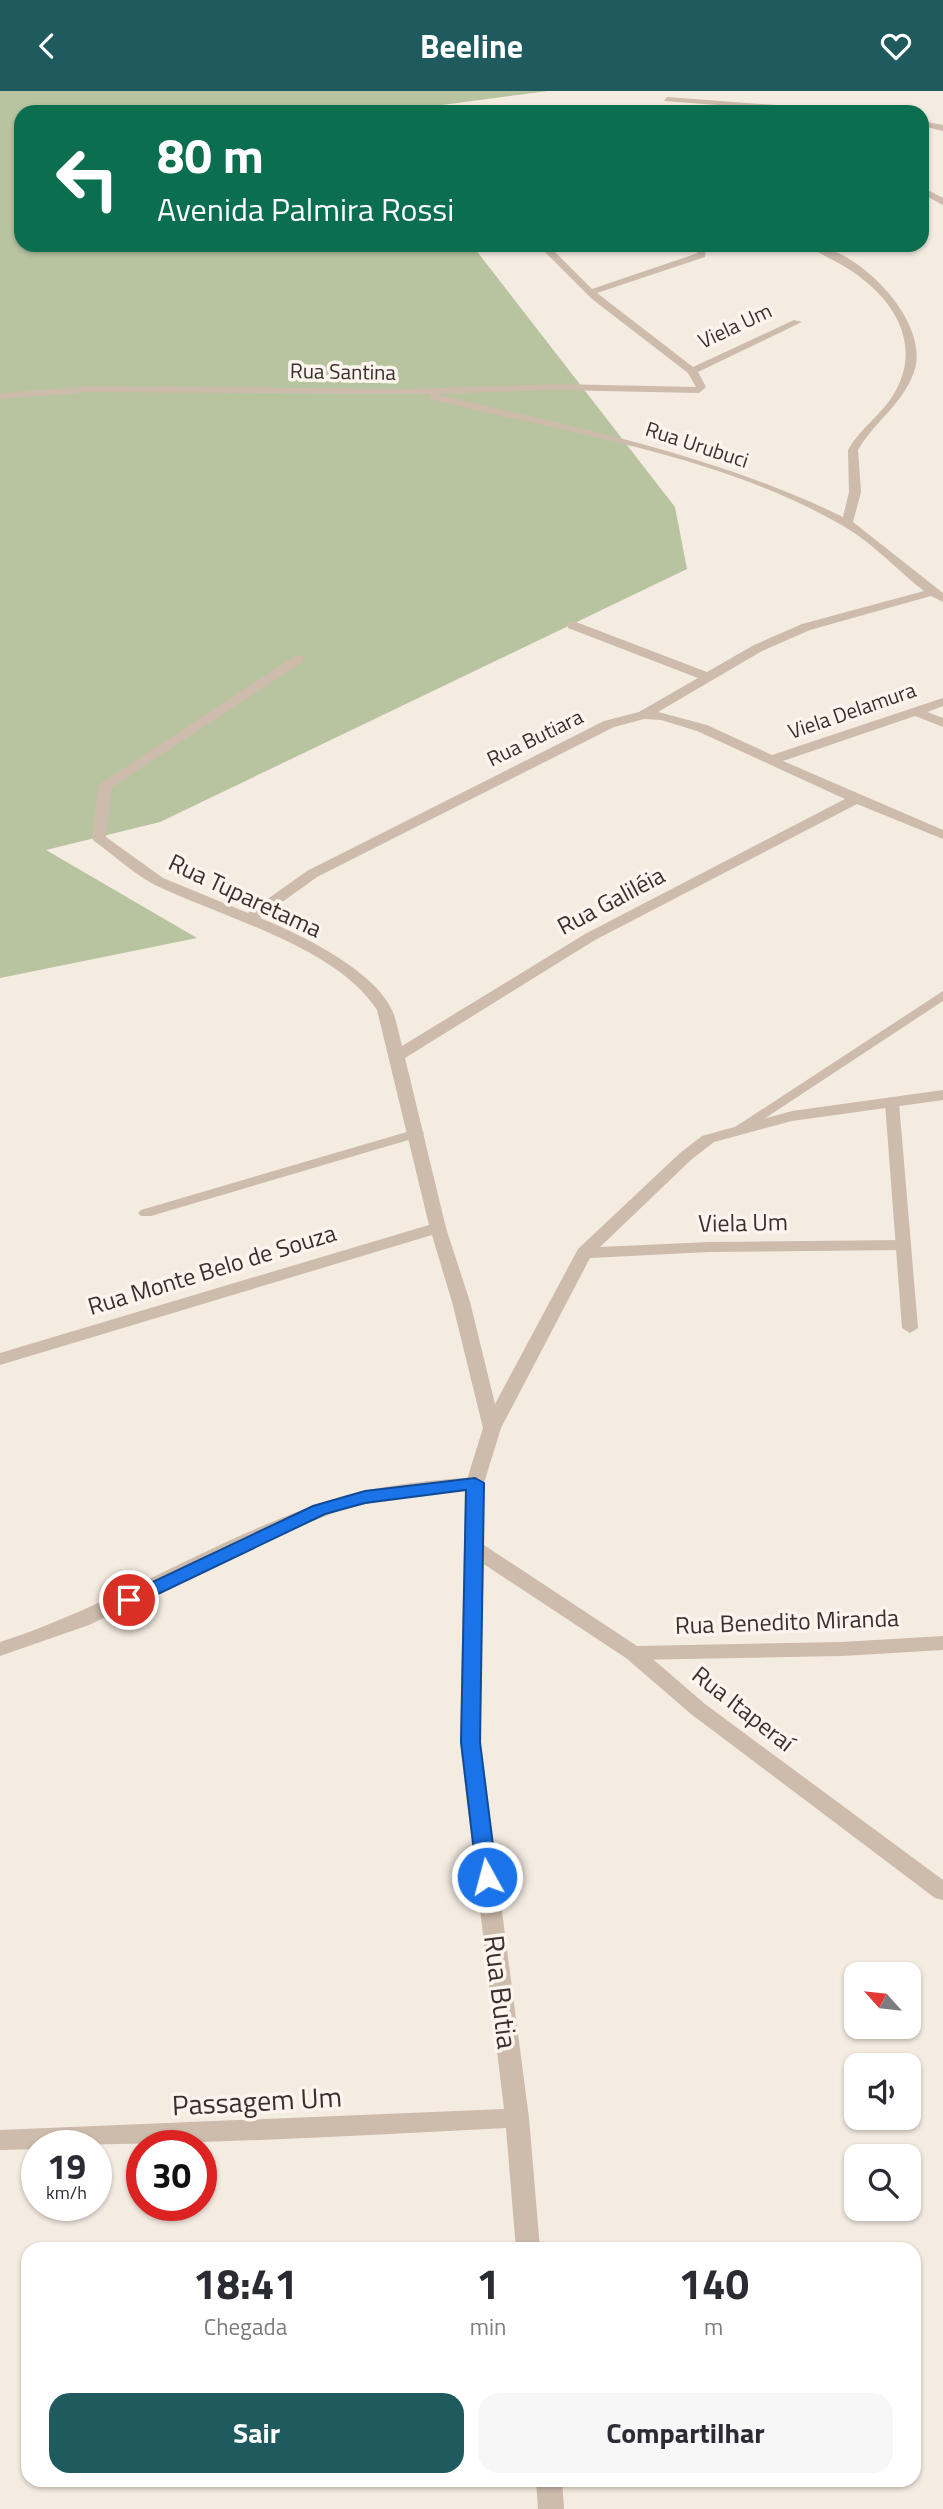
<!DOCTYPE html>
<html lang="pt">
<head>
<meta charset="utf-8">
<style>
	body { margin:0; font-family:"Titillium Web",sans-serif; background:#f7f7f7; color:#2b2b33; height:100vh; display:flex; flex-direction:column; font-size:26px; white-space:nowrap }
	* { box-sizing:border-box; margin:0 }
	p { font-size:23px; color:#7c7c81 }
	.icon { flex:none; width:38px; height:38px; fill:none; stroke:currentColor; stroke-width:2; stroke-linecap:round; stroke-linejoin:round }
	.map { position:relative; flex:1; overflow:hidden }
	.side { position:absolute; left:21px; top:2151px; width:900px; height:245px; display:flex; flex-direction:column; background:#fff; border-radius:21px; box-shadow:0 2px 5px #0004 }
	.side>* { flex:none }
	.top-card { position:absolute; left:14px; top:14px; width:915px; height:147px; border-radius:21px; box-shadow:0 2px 5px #0004; background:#0b6e4f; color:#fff; overflow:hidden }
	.needle { width:46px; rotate:297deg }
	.controls { position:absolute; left:844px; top:1871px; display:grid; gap:14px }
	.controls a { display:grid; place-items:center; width:77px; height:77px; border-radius:14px; background:#fff; box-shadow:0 2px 5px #0004; font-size:35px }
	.speed { position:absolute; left:21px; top:2039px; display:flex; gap:14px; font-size:35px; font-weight:700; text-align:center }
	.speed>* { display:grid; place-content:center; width:91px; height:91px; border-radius:50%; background:#fff; box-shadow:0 2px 5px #0004; line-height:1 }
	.speed small { font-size:18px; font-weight:400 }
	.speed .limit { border:10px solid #d22; background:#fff; color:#111 }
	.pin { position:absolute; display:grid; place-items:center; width:60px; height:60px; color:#fff; margin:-30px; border:4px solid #fff; border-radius:50%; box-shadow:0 2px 7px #0007 }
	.me { position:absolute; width:77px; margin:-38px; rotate:353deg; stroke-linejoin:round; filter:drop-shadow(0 0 5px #0008) }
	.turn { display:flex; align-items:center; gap:24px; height:147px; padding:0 28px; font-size:32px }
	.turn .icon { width:91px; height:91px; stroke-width:2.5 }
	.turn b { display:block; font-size:49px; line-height:60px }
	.eta { display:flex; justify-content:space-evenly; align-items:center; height:119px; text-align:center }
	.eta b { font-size:42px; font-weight:700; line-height:49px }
	.primary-button { display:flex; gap:14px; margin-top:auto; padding:14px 28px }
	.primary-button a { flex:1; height:80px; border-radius:21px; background:#1f5a5e; color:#fff; font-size:28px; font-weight:700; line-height:80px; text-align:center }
	.primary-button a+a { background:#f7f7f7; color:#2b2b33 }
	header { display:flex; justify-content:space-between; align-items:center; height:91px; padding:0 28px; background:#1f5a5e; color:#fff; font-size:32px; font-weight:700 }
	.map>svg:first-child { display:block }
</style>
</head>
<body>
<header><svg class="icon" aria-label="back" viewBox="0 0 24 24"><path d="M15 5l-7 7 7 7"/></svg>Beeline<svg class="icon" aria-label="heart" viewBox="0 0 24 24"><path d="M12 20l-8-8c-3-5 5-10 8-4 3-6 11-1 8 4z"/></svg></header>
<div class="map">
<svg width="943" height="2418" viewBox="0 0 943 2418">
	<rect width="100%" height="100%" fill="#f4ebe1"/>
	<path fill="#b8c4a0" d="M 0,0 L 548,0 L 434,15 L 427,21 L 21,21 L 21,154 L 472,154 L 675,416 L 687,478 L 160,731 L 46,759 L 197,847 L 0,887 Z"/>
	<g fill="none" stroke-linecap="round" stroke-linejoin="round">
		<path fill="#cdbbac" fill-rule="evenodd" d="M 943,900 L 943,910 L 744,1041 L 739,1042 L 732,1038 Z
			M 892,1008 L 899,1012 L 918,1237 L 910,1242 L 902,1237 L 885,1012 Z
			M 417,1038 L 424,1042 L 422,1045 L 151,1125 L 141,1125 L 138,1122 L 141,1119 Z"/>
		<path fill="#cdbbac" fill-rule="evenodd" d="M 667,6 L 842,19 L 846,21 L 809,21 L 664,10 Z
			M 922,30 L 943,34 L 943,40 L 922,35 Z
			M 922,96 L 943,107 L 943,114 L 922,103 Z
			M 538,154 L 548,154 L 592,198 L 698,162 L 683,154 L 695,154 L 706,159 L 705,166 L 597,202 L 693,276 L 794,229 L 802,231 L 698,281 L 706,296 L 699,302 L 555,299 L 435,303 C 574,336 714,363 843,426 L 849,401 L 848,359 C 860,337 883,323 895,301 C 923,252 892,206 850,179 C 837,170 820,164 808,154 C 856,154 932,231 914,281 C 903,313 875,330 858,359 L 861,401 L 853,431 L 943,502 L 943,511 L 931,505 L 810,539 L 762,560 L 658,621 L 707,634 L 772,664 L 943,607 L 943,615 L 927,621 L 943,627 L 943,636 L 915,625 L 783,670 L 943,739 L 943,748 L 857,713 L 595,849 L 405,967 L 446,1137 L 470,1211 L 495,1313 L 578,1158 L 680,1062 L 702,1045 L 792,1020 L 943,999 L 943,1009 L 792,1030 L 714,1051 L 692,1068 L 600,1156 L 709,1151 L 902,1149 L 911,1154 L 902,1159 L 709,1161 L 590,1167 L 501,1337 L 484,1392 L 482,1396 L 468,1396 L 466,1392 L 483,1337 L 452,1211 L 432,1144 L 0,1274 L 0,1262 L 429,1134 L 377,919 C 337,856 221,826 155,794 C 134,783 114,764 94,750 L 92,747 L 98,694 L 295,565 L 303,565 L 303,571 L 112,696 L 106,746 L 163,787 L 248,822 L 307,780 L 604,630 L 639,621 L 698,587 L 568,537 L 568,531 L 576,531 L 707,581 L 754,554 L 802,533 L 924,500 C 897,479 874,453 845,436 C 722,364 566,342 429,308 L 431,303 L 93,301 L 0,308 L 0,302 L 93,295 L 412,298 L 555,293 L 696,296 L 688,282 L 592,208 ZM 644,628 L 661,629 L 697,640 L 845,708 L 585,843 L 402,955 C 399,944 397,930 392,919 C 374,879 300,843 260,827 L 317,786 L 614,636 Z
			M 474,1451 L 481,1452 L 484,1457 L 480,1652 L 529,2027 L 540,2158 L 516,2158 L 506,2037 C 349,2045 191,2054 37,2054 L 37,2058 L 0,2059 L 0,2039 L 504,2018 L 460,1652 L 464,1457 L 467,1452 Z
			M 633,1555 L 640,1557 L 705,1613 L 943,1789 L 943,1809 L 935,1807 L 691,1623 L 626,1567 L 623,1562 L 626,1557 Z
			M 536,2389 L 562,2389 L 564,2418 L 538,2418 Z"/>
		<path fill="#cdbbac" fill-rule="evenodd" d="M 475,1386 L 482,1388 L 484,1392 L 484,1454 L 637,1555 L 842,1551 L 943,1545 L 943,1559 L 842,1565 L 633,1569 L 626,1567 L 467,1462 L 464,1457 L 465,1399 L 395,1407 L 343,1418 L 285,1441 L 89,1534 L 0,1565 L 0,1551 C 114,1514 215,1447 328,1410 C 375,1394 426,1390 475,1386 Z"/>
	</g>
	<path fill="#1a73e8" stroke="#114b97" stroke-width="2" d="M 475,1387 L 484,1392 L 480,1651 L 497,1786 L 494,1791 L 487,1793 L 480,1791 L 477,1786 L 461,1651 L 466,1399 L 365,1412 L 325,1423 L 135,1514 L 123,1514 L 120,1509 L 123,1505 L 313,1415 L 365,1400 Z"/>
	<g text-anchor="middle" stroke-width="7" stroke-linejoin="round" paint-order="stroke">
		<g font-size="21" fill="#3b302b" stroke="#fbf5ee">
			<text transform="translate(735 235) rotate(-25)" y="7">Viela Um</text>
			<text transform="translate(343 281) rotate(1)" y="7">Rua Santina</text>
			<text transform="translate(697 354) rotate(18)" y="7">Rua Urubuci</text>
			<text transform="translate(852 620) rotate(-19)" y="7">Viela Delamura</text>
			<text transform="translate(535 647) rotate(-26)" y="7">Rua Butiara</text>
		</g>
		<g font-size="24" fill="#3b302b" stroke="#fbf5ee">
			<text transform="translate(245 805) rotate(25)" y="8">Rua Tuparetama</text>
			<text transform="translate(611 810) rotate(-28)" y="8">Rua Galiléia</text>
			<text transform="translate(743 1132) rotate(-1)" y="8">Viela Um</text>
			<text transform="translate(212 1179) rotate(-17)" y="8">Rua Monte Belo de Souza</text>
			<text transform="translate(787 1531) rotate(-2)" y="8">Rua Benedito Miranda</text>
			<text transform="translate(743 1618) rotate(38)" y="8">Rua Itaperaí</text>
		</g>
		<g font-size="28" fill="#3b302b" stroke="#fbf5ee">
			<text transform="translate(501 1901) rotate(83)" y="10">Rua Butia</text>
			<text transform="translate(257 2010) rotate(-3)" y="10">Passagem Um</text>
		</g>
	</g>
</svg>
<div class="controls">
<a><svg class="needle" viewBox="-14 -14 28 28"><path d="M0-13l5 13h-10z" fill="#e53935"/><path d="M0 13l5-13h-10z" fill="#7c7c81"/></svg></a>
<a><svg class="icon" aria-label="sound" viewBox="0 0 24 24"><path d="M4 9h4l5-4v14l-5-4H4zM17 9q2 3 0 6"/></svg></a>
<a><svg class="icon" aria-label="search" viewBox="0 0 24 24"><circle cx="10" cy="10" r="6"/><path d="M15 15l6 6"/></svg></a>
</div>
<div class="speed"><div>19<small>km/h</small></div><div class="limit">30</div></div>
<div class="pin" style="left:129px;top:1509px;background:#d93025"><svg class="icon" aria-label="arrive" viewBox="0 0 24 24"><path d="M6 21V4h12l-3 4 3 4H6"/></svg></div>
<svg class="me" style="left:487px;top:1786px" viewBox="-20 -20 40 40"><circle r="17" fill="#1a73e8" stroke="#fff" stroke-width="3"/><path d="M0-11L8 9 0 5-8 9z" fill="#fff"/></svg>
<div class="top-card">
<div class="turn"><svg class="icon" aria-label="left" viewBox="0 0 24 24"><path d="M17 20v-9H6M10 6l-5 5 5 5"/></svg><div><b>80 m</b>Avenida Palmira Rossi</div></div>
</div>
<section class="side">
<div class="eta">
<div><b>18:41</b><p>Chegada</p></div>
<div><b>1</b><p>min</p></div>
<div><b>140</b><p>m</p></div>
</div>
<div class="primary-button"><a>Sair</a><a>Compartilhar</a></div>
</section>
</div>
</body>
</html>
